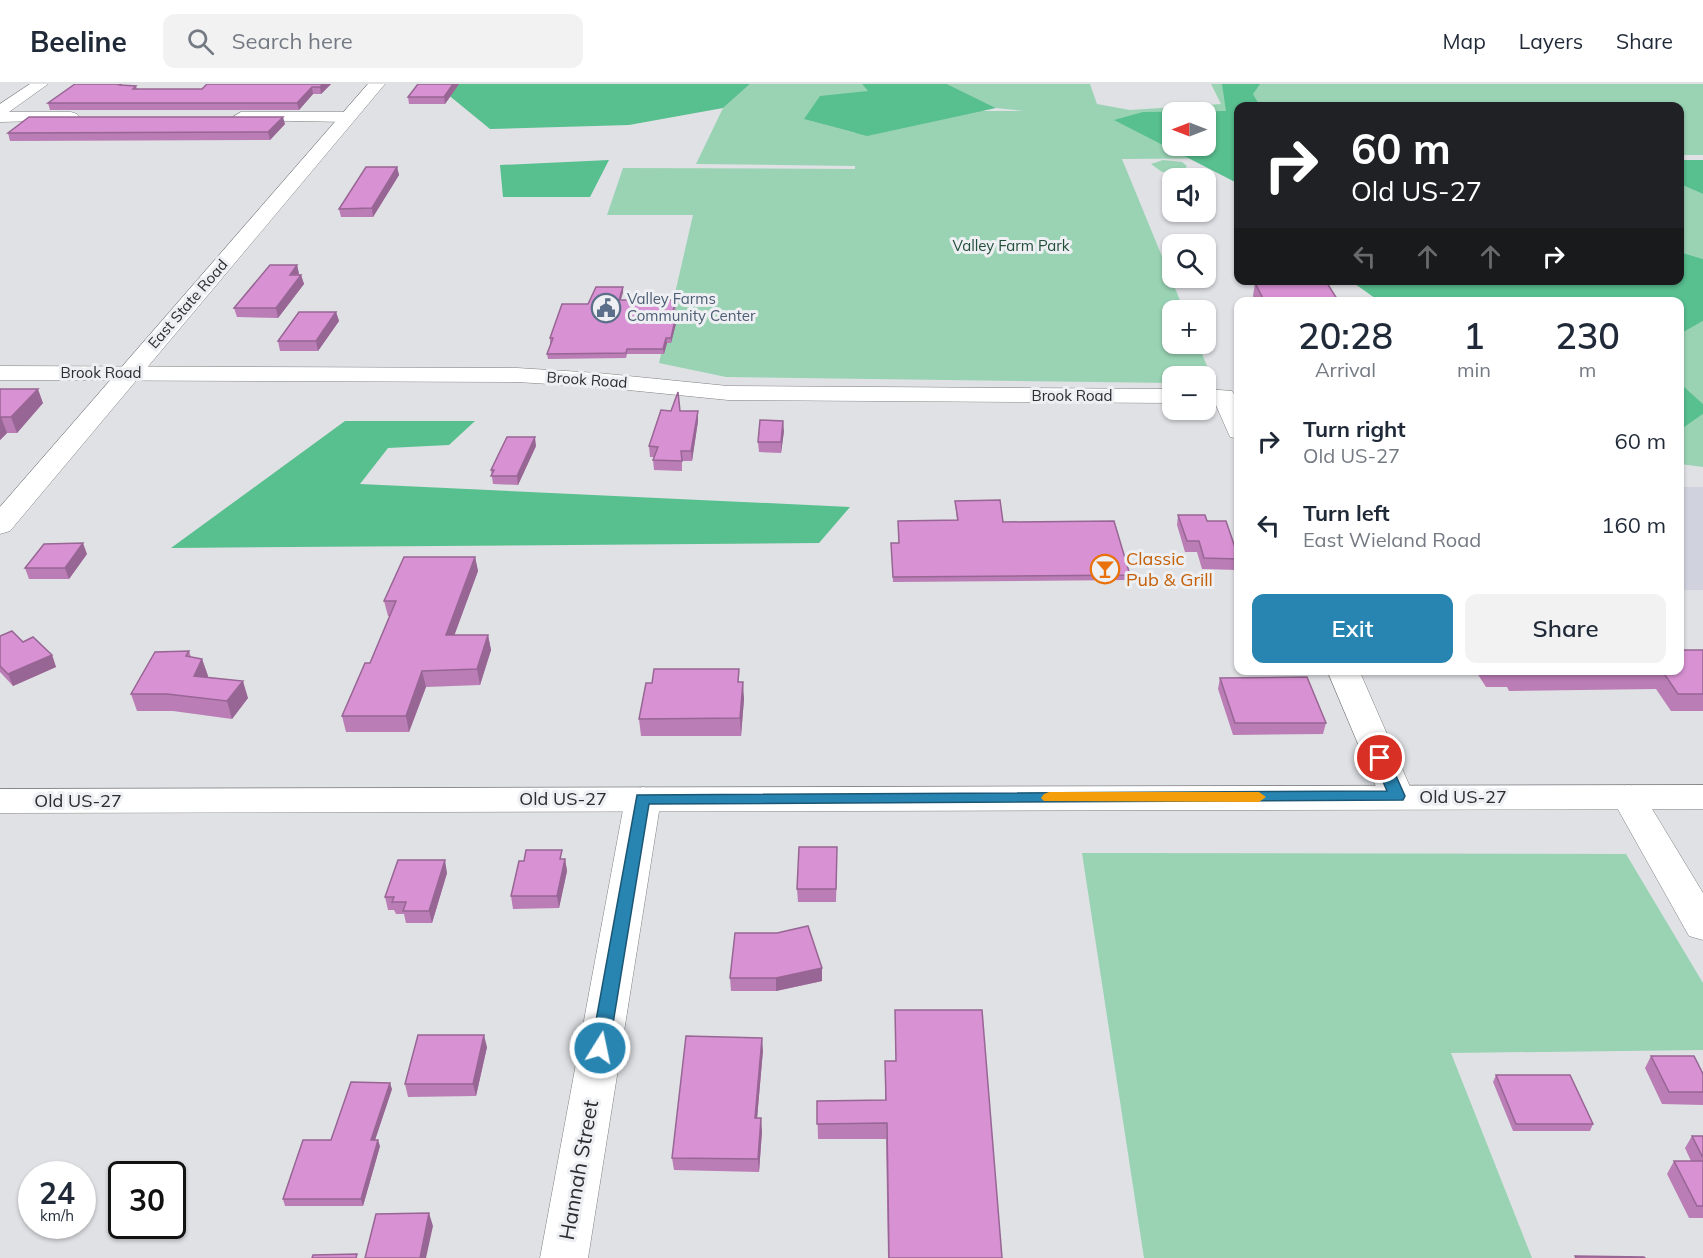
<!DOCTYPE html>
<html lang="en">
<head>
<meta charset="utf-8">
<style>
	body { margin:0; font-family:Mulish,sans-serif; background:#f2f2f3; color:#1f2937; height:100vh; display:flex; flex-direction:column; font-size:22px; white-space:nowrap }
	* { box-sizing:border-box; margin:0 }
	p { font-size:20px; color:#747a83 }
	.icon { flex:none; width:33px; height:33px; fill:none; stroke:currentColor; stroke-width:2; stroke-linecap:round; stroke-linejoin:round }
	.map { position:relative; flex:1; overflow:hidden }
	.side { position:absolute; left:1234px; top:213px; width:450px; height:378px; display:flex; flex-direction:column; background:#fff; border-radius:12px; box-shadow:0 2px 4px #0004 }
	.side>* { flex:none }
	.banner { position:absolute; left:1234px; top:18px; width:450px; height:183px; border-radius:12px; box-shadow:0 2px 4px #0004; background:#202124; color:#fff; overflow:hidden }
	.needle { width:39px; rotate:270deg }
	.controls { position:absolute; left:1162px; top:18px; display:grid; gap:12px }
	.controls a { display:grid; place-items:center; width:54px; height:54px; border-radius:12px; background:#fff; box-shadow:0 2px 4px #0004; font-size:30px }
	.speed { position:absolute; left:18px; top:1077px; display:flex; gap:12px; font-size:30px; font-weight:700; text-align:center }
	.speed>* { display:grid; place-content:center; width:78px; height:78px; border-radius:50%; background:#fff; box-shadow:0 2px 4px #0004; line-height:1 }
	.speed small { font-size:15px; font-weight:400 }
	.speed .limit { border:3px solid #111; border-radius:9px; background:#fff; color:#111 }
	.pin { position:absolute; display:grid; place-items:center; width:51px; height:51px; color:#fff; margin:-26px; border:3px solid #fff; border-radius:50%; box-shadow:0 2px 6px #0007 }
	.me { position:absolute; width:66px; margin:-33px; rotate:10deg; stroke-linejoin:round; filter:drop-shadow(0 0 4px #0008) }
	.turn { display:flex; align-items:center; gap:21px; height:126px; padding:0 18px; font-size:27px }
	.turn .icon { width:78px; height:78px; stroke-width:2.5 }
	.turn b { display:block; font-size:42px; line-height:51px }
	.lanes { display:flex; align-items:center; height:57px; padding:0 18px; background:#0003; justify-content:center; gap:30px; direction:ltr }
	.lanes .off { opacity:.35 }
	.eta { display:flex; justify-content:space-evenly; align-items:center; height:102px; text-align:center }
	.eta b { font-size:36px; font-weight:600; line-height:42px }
	.button { display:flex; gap:12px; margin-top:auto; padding:12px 18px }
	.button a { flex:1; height:69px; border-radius:12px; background:#2885b2; color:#fff; font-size:24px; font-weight:600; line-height:69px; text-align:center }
	.button a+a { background:#f2f2f3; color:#1f2937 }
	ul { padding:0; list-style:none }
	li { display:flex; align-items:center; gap:18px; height:84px; padding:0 18px }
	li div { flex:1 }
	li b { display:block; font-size:22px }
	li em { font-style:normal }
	header { display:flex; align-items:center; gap:36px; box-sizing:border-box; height:84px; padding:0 30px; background:#fff; border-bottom:2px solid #e0e1e3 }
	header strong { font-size:28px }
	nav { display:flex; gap:33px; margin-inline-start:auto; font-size:21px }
	.search { width:420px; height:54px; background:#f2f2f3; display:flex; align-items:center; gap:15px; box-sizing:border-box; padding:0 21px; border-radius:12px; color:#747a83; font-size:22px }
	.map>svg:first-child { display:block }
</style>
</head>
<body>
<header>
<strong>Beeline</strong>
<div class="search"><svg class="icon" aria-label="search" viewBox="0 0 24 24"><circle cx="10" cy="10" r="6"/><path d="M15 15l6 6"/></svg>Search here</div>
<nav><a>Map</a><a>Layers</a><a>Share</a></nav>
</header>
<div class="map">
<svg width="1703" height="1174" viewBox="0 0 1703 1174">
	<rect width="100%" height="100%" fill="#e0e1e5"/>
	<path fill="#d0d3de" d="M 1680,403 L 1703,403 L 1703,506 L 1680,506 Z"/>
	<path fill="#99d3b4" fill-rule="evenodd" d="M 750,0 L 862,0 L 869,7 L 805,35 L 855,49 L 855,27 L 1024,27 L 996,24 L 947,0 L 1090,0 L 1097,20 L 1130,26 L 1221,20 L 1211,0 L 1703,0 L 1703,71 L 1680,71 L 1680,22 L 1239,22 L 1239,74 L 1122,75 L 1184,226 L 1173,226 L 1173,260 L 1198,260 L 1214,299 L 1206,299 L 1206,292 L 1173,292 L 1173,299 L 726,293 L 659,279 L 693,131 L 607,131 L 623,84 L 855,85 L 855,82 L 696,80 L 723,24 ZM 1173,28 L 1206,28 L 1206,62 L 1173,62 Z
		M 1163,76 L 1182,78 L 1187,82 L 1184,86 L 1162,88 L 1151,80 Z
		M 1680,100 L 1703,110 L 1703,175 L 1680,168 Z
		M 1703,237 L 1703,320 L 1680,299 L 1680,250 Z
		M 1703,330 L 1703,383 L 1680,380 L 1680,346 Z
		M 1082,769 L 1626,770 L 1703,899 L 1703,966 L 1451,969 L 1532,1174 L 1144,1174 Z"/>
	<path fill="#58bf8f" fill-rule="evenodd" d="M 435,0 L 750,0 L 723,24 L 629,41 L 490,45 Z
		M 862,0 L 947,0 L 996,24 L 867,52 L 804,35 L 820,12 L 868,7 Z
		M 1222,0 L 1260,0 L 1253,10 L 1260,22 L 1239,22 L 1239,100 L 1114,36 L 1143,28 L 1226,27 ZM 1206,28 L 1206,62 L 1173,62 L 1173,28 Z
		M 609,76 L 590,113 L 503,113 L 500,81 Z
		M 1680,76 L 1703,76 L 1703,110 L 1680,100 Z
		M 1680,168 L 1703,175 L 1703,237 L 1680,250 L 1680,218 L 1379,217 L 1351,197 L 1680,196 Z
		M 1680,299 L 1703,320 L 1703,330 L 1680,346 Z
		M 345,337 L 475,337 L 449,361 L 388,364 L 360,400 L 850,423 L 819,459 L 171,464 Z"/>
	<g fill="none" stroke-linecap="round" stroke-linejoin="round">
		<g stroke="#7f8083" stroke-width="1">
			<path id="minor" d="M 30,0 L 48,0 L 9,28 L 71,28 L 77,30 L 79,33 L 77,36 L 0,38 L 0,20 Z
				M 241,28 L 348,28 L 356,33 L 348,38 L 235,36 L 233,33 Z
				M 0,282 L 517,284 L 598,289 L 728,302 L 1173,305 L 1173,319 L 728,316 L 598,303 L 517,298 L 0,296 Z
				M 1206,305 L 1232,307 C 1242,321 1239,339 1239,355 L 1230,353 L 1215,319 L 1206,319 Z
				M 1327,586 L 1359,586 L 1414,712 L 1409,720 L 1397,724 L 1385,720 L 1380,712 Z
				M 1628,701 L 1640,705 L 1703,809 L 1703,856 L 1689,852 L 1611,713 L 1616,705 Z
				M 643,703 L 655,707 L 661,715 L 588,1174 L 540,1174 L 625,715 L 631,707 Z"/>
		</g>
		<g stroke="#7f8083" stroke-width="1">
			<path id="tertiary" d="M 368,0 L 385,0 L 10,447 L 0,450 L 0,423 Z"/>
		</g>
		<g stroke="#7f8083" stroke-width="1">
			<path id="secondary" d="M 1703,701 L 1703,725 L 0,729 L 0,705 Z"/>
		</g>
		<use href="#minor" fill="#fff" fill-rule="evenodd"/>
		<use href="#tertiary" fill="#fff" fill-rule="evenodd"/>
		<use href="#secondary" fill="#fff" fill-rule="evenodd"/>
	</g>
	<path fill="#ba7db5" d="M 331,0 L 321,10 L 313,10 L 299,26 L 50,26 L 48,19 L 130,2 L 136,2 L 137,5 L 202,5 Z
		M 459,0 L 445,20 L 409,20 L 408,13 Z
		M 285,40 L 270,56 L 10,57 L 8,49 Z
		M 397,83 L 399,91 L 373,133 L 341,133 L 339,125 Z
		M 297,181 L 299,190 L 301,191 L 304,200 L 278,234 L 237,233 L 234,224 Z
		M 1255,199 L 1339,218 L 1255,218 L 1253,212 Z
		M 623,203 L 623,208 L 621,216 L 676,216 L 676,221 L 675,227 L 678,232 L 671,259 L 667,259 L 664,270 L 627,270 L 626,274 L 548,275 L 547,270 L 551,259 L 550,259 L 550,254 L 588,220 Z
		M 336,228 L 339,237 L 318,267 L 280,267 L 278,257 Z
		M 0,305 L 43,319 L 17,349 L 7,349 L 0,356 Z
		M 680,327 L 698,337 L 692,377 L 682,377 L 682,387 L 654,386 L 653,376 L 654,373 L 650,373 L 649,362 Z
		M 784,347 L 781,369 L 759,368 L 758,358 Z
		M 536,362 L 518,401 L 493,400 L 491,386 Z
		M 955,417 L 1003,438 L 1130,491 L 1130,496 L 893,498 L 891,459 L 899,459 L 898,437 L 957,436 Z
		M 1178,431 L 1207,437 L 1239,475 L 1237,486 L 1202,485 L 1197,468 L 1185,468 L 1177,441 Z
		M 87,470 L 69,495 L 29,495 L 25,484 Z
		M 475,473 L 478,487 L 454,551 L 488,551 L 491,566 L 480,601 L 426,603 L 409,648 L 346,648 L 342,632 L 370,579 L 390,532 L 388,532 L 384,517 Z
		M 0,552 L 23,558 L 52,571 L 56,583 L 13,602 L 0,588 Z
		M 1703,566 L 1703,627 L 1671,627 L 1656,605 L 1509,607 L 1507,603 L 1486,603 L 1475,586 L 1680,586 Z
		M 189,567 L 191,573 L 202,575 L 208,592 L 207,593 L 248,614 L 232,635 L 173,627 L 137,627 L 131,610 Z
		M 1220,594 L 1326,639 L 1323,650 L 1233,651 L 1218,605 Z
		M 740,598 L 744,615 L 741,652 L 641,652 L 639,635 Z
		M 563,775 L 565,775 L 567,787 L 559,824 L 513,825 L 511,812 Z
		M 837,776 L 836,818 L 798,818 L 797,805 Z
		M 447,789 L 432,839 L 406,839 L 404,830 L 396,830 L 394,826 L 388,826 L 385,813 Z
		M 735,849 L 822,897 L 776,907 L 731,907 L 730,894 Z
		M 895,926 L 1002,1174 L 888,1174 L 886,1055 L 818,1055 L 817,1017 L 885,1016 L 885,977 L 896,977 Z
		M 487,963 L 476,1012 L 408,1013 L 405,1000 Z
		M 763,966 L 757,1034 L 762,1047 L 759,1088 L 674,1086 L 672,1074 Z
		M 1651,972 L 1703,990 L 1703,1021 L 1662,1020 L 1645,984 Z
		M 1496,991 L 1593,1040 L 1590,1047 L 1513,1047 L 1493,998 Z
		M 392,1005 L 375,1056 L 380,1062 L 363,1122 L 285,1122 L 283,1115 L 331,1056 Z
		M 1692,1052 L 1703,1052 L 1703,1134 L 1689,1134 L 1667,1090 L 1674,1077 L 1691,1077 L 1685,1064 Z"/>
	<path fill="#976694" d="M 323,0 L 331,0 L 321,10 L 320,3 Z
		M 453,0 L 459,0 L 445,20 L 444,13 Z
		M 312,3 L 313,10 L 299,26 L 297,19 Z
		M 283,33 L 285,40 L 270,56 L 268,48 Z
		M 397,83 L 399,91 L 373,133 L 372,124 Z
		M 297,181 L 299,190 L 290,191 Z
		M 301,191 L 304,200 L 278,234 L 276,224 Z
		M 623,203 L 623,208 L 619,221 L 619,216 Z
		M 677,227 L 678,232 L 671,259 L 671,254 Z
		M 336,228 L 339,237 L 318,267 L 316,257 Z
		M 666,254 L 667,259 L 664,270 L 663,265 Z
		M 38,305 L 43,319 L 17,349 L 11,333 Z
		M 698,327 L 698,337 L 692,377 L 691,367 Z
		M 1,333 L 7,349 L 0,356 L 0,334 Z
		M 783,337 L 784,347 L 781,369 L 781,358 Z
		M 535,353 L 536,362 L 518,401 L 517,392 Z
		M 83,459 L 87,470 L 69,495 L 65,484 Z
		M 475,473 L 478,487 L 449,566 L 446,551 Z
		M 488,551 L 491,566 L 480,601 L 477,585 Z
		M 52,571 L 56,583 L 13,602 L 8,590 Z
		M 202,575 L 208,592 L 200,609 L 194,592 Z
		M 422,587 L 426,603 L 409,648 L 406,632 Z
		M 243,597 L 248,614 L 232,635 L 227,617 Z
		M 743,598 L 744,615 L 741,652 L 740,634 Z
		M 565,775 L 567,787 L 559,824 L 557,812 Z
		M 445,776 L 447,789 L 432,839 L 429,827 Z
		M 822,884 L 822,897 L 776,907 L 776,894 Z
		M 484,951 L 487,963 L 476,1012 L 473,1000 Z
		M 762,954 L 763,966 L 756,1047 L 755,1034 Z
		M 390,999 L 392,1005 L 373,1062 L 371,1056 Z
		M 761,1034 L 762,1047 L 759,1088 L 758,1075 Z
		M 378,1056 L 380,1062 L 363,1122 L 361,1115 Z
		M 429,1129 L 433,1142 L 426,1174 L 420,1174 Z"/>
	<path fill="#d891d3" stroke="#976694" stroke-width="1.5" d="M 75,0 L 122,0 L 120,1 L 136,2 L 133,5 L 202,5 L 207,0 L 323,0 L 320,3 L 312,3 L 297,19 L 48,19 Z
		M 418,0 L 453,0 L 444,13 L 408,13 Z
		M 29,33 L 283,33 L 268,48 L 8,49 Z
		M 366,83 L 397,83 L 372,124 L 339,125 Z
		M 270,181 L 297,181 L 290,191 L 301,191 L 276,224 L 234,224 Z
		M 1255,199 L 1327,199 L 1339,218 L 1265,218 Z
		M 596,203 L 623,203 L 619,216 L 676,216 L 673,227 L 677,227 L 671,254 L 666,254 L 663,265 L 627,265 L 626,269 L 547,270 L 553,254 L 550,254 L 562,220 L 588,220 Z
		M 299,228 L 336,228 L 316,257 L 278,257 Z
		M 0,305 L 38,305 L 11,333 L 1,333 L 0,334 Z
		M 678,308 L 680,327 L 698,327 L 691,367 L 681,367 L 682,377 L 653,376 L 658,363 L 649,362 L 661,326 L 671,327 Z
		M 760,336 L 783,337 L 781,358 L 758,358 Z
		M 507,353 L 535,353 L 517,392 L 491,392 L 494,386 L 491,386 Z
		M 1000,416 L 1003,438 L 1114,437 L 1130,491 L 893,493 L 891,459 L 899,459 L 898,437 L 958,436 L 955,417 Z
		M 1178,431 L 1205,431 L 1207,437 L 1226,437 L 1239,475 L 1204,474 L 1199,457 L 1187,457 Z
		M 83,459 L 65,484 L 25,484 L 44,460 Z
		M 404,473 L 475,473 L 446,551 L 488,551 L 477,585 L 422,587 L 406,632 L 342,632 L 365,579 L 370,579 L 396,517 L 384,517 Z
		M 12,547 L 23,558 L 33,553 L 52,571 L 8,590 L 0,582 L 0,552 Z
		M 1680,566 L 1703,566 L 1703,610 L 1678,610 L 1663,588 L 1515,590 L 1513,586 L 1680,586 Z
		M 189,567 L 186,572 L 202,575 L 194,592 L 243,597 L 227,617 L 167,610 L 131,610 L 155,568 Z
		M 654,585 L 739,585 L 738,598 L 743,598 L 740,634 L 639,635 L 646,599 L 652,599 Z
		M 1307,593 L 1326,639 L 1235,639 L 1220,594 Z
		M 799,763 L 837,763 L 836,805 L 797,805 Z
		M 526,766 L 562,766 L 560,775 L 565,775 L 557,812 L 511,812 L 519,777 L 524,777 Z
		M 398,776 L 445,776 L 429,827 L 403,827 L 406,818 L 392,818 L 394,813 L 385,813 Z
		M 808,842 L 822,884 L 776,894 L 730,894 L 735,849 L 777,849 Z
		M 895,926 L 982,926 L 1002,1174 L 889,1174 L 887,1039 L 817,1040 L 817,1017 L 886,1016 L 885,977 L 896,977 Z
		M 418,951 L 484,951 L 473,1000 L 405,1000 Z
		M 686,952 L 762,954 L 755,1034 L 761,1034 L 758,1075 L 672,1074 Z
		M 1651,972 L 1694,972 L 1703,990 L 1703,1008 L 1669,1008 Z
		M 1496,991 L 1570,991 L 1593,1040 L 1516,1040 Z
		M 351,998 L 390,999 L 371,1056 L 378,1056 L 361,1115 L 283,1115 L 303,1056 L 331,1056 Z
		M 1692,1052 L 1703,1052 L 1703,1074 Z
		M 1674,1077 L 1703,1077 L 1703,1122 L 1697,1122 Z
		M 429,1129 L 420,1174 L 365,1174 L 376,1130 Z
		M 357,1170 L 356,1174 L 312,1174 L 313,1171 Z
		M 1575,1172 L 1644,1173 L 1645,1174 L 1576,1174 Z"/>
	<path fill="#2885b2" stroke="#1a5674" stroke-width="1.5" d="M 1380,669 L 1388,674 L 1405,712 L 1403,716 L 649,720 L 609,964 L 606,969 L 600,971 L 593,969 L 591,964 L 637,711 L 1387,707 L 1373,674 Z"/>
	<path fill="#f59e0b" d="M 1049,708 L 1259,708 L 1266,713 L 1259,718 L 1044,717 L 1041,714 L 1044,710 Z"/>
	<defs>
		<g id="civic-ring" transform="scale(1.5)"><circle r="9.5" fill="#edeff2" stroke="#5c6f8a" stroke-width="1.5"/><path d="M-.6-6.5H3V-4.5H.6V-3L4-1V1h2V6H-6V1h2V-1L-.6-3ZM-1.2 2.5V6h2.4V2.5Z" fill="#5c6f8a"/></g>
		<g id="bar-ring" transform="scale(1.5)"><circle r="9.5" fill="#edeff2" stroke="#e8710a" stroke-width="1.5"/><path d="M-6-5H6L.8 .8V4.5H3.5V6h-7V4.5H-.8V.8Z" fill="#e8710a"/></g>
	</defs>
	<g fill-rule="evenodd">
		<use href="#civic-ring" x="606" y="224"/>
		<use href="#bar-ring" x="1105" y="485"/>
	</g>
	<g text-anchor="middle" stroke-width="6" stroke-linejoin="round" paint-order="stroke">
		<g font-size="15" fill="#234e3a" stroke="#edeff2">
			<text x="1011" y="167">Valley Farm Park</text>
		</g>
		<g font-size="15" fill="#4e5e75" stroke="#edeff2" text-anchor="start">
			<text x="627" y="220">Valley Farms<tspan x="627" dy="17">Community Center</tspan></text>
		</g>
		<g font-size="15" fill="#2d2d2f" stroke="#edeff2">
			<text transform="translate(188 220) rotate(-49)" y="5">East State Road</text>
			<text x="101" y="294">Brook Road</text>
			<text transform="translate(587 296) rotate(4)" y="5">Brook Road</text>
			<text x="1072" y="317">Brook Road</text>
		</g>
		<g font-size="18" fill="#c56008" stroke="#edeff2" text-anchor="start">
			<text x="1126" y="481">Classic<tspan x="1126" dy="21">Pub &amp; Grill</tspan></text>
		</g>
		<g font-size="18" fill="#2d2d2f" stroke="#edeff2">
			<text x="1463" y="719">Old US-27</text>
			<text x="563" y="721">Old US-27</text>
			<text x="78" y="723">Old US-27</text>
		</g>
		<g font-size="21" fill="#2d2d2f" stroke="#edeff2">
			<text transform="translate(579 1086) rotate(-80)" y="7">Hannah Street</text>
		</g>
	</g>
</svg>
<div class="controls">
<a><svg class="needle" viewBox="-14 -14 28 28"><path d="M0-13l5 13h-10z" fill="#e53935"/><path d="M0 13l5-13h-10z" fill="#747a83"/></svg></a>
<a><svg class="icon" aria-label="sound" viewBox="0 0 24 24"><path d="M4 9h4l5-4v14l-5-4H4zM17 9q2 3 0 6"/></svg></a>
<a><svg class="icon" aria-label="search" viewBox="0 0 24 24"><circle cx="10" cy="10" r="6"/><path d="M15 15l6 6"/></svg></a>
<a>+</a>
<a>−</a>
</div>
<div class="speed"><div>24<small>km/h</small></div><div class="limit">30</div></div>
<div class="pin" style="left:1380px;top:674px;background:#d93025"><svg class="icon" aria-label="arrive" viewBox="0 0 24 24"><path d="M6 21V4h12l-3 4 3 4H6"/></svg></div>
<svg class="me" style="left:600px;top:964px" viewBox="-20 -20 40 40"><circle r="17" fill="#2885b2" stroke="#fff" stroke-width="3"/><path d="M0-11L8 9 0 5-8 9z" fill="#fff"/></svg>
<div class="banner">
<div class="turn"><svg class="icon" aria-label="right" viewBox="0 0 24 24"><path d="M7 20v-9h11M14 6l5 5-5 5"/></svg><div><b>60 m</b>Old US-27</div></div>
<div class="lanes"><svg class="icon off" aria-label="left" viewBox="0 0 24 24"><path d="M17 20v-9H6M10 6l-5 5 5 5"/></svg><svg class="icon off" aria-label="ahead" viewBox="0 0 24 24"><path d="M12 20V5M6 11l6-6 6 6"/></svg><svg class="icon off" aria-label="ahead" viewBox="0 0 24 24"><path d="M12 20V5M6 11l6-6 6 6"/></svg><svg class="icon" aria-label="right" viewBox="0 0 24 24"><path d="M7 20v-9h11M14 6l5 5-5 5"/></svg></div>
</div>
<section class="side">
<div class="eta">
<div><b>20:28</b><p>Arrival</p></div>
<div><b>1</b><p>min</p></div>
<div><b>230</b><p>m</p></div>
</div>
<ul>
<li><svg class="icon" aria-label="right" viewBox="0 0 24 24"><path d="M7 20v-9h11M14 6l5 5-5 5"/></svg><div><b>Turn right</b><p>Old US-27</p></div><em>60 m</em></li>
<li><svg class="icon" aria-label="left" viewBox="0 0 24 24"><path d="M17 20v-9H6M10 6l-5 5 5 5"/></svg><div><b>Turn left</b><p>East Wieland Road</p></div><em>160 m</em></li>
</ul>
<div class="button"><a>Exit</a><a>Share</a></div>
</section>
</div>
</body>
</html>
